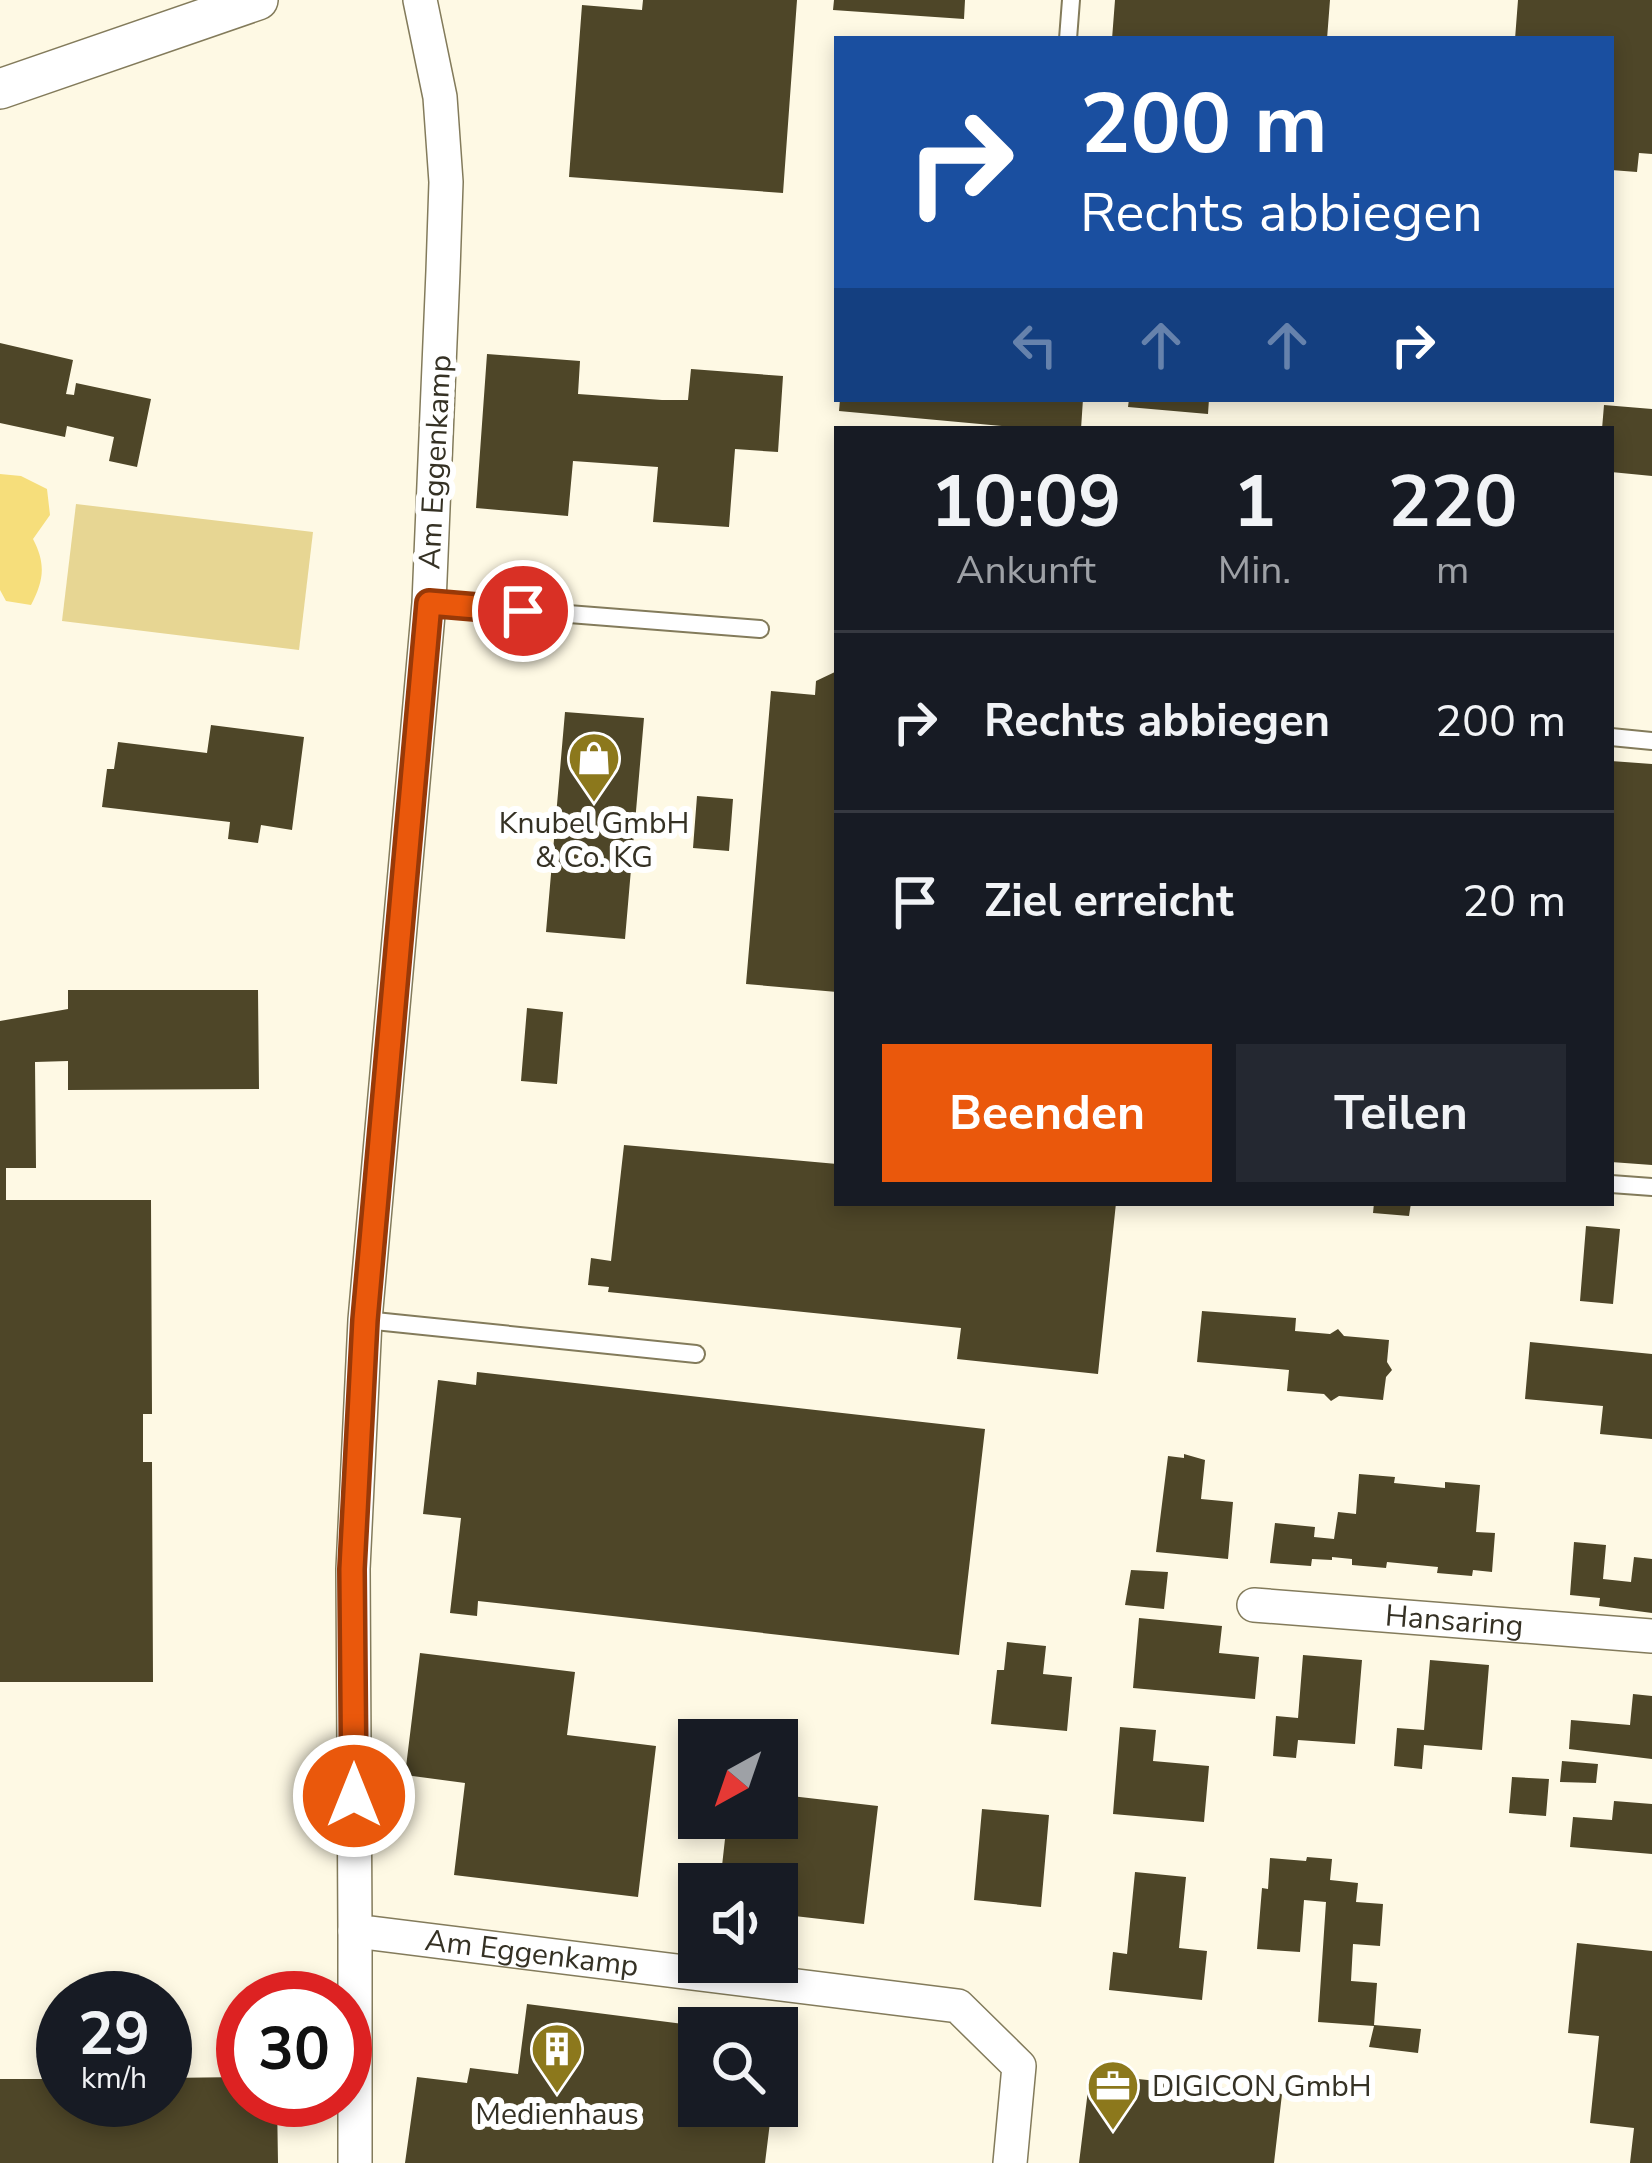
<!DOCTYPE html>
<html lang="de">
<head>
<meta charset="utf-8">
<style>
	body { margin:0; font-family:"Nunito Sans",sans-serif; background:#242831; color:#f1f3f6; height:100vh; display:flex; flex-direction:column; font-size:45px; white-space:nowrap }
	* { box-sizing:border-box; margin:0 }
	p { font-size:39px; color:#9ea1a6 }
	.icon { flex:none; width:66px; height:66px; fill:none; stroke:currentColor; stroke-width:2; stroke-linecap:round; stroke-linejoin:round }
	.map { position:relative; flex:1; overflow:hidden }
	.details { position:absolute; left:834px; top:426px; width:780px; height:780px; display:flex; flex-direction:column; background:#171b24; border-radius:0px; box-shadow:0 6px 18px #0003 }
	.details>* { flex:none }
	.guide { position:absolute; left:834px; top:36px; width:780px; height:366px; border-radius:0px; box-shadow:0 6px 18px #0003; background:#1a4fa0; color:#fff; overflow:hidden }
	.needle { width:78px; rotate:220deg }
	.controls { position:absolute; left:678px; top:1719px; display:grid; gap:24px }
	.controls a { display:grid; place-items:center; width:120px; height:120px; border-radius:0px; background:#171b24; box-shadow:0 6px 18px #0003; font-size:60px }
	.speed { position:absolute; left:36px; top:1971px; display:flex; gap:24px; font-size:60px; font-weight:700; text-align:center }
	.speed>* { display:grid; place-content:center; width:156px; height:156px; border-radius:50%; background:#171b24; box-shadow:0 6px 18px #0003; line-height:1 }
	.speed small { font-size:30px; font-weight:400 }
	.speed .limit { border:18px solid #d22; background:#fff; color:#111 }
	.pin { position:absolute; display:grid; place-items:center; width:102px; height:102px; color:#fff; margin:-51px; border:6px solid #fff; border-radius:50%; box-shadow:0 3px 12px #0007 }
	.me { position:absolute; width:132px; margin:-66px; rotate:0deg; stroke-linejoin:round; filter:drop-shadow(0 0 9px #0008) }
	.turn { display:flex; align-items:center; gap:42px; height:252px; padding:0 48px; font-size:54px }
	.turn .icon { width:156px; height:156px; stroke-width:2.5 }
	.turn b { display:block; font-size:84px; line-height:102px }
	.lanes { display:flex; align-items:center; height:114px; padding:0 48px; background:#0003; justify-content:center; gap:60px; direction:ltr }
	.lanes .off { opacity:.35 }
	.eta { display:flex; justify-content:space-evenly; align-items:center; height:204px; text-align:center }
	.eta b { font-size:72px; font-weight:700; line-height:84px }
	.cta { display:flex; gap:24px; margin-top:auto; padding:24px 48px }
	.cta a { flex:1; height:138px; border-radius:0px; background:#ea580c; color:#fff; font-size:48px; font-weight:700; line-height:138px; text-align:center }
	.cta a+a { background:#242831; color:#f1f3f6 }
	ul { padding:0; list-style:none }
	li { display:flex; align-items:center; gap:36px; height:180px; padding:0 48px; border-top:3px solid #363941 }
	li div { flex:1 }
	li b { display:block; font-size:45px }
	li em { font-style:normal }
	.map>svg:first-child { display:block }
</style>
</head>
<body>
<div class="map">
<svg width="1652" height="2163" viewBox="0 0 1652 2163">
	<rect width="100%" height="100%" fill="#fef9e4"/>
	<path fill="#e7d693" d="M 76,504 L 313,532 L 299,650 L 62,621 Z"/>
	<path fill="#f6de7b" d="M 0,474 L 21,476 L 47,489 L 50,515 L 33,539 C 46,564 44,580 31,605 L 6,601 L 0,590 Z"/>
	<path fill="#4e4628" d="M 643,0 L 797,0 L 783,193 L 569,177 L 582,5 L 642,10 Z
		M 834,0 L 965,0 L 964,19 L 833,10 Z
		M 1115,0 L 1330,0 L 1327,39 L 1112,39 Z
		M 1518,0 L 1652,0 L 1652,154 L 1639,153 L 1637,172 L 1611,170 L 1611,39 L 1515,39 Z
		M 0,343 L 73,360 L 66,394 L 74,395 L 76,383 L 151,399 L 137,467 L 109,461 L 114,437 L 67,426 L 65,437 L 0,423 Z
		M 487,354 L 580,361 L 578,394 L 662,400 L 688,400 L 691,369 L 783,376 L 778,452 L 735,449 L 729,527 L 653,522 L 658,467 L 573,461 L 568,516 L 476,508 Z
		M 840,399 L 1083,399 L 1081,429 L 1035,429 L 839,411 Z
		M 1129,399 L 1209,399 L 1208,414 L 1128,407 Z
		M 1604,405 L 1652,409 L 1652,476 L 1611,472 L 1611,429 L 1602,429 Z
		M 837,671 L 837,992 L 746,984 L 771,691 L 815,695 L 816,681 Z
		M 565,712 L 644,718 L 625,939 L 546,932 Z
		M 211,725 L 304,737 L 292,830 L 261,825 L 258,843 L 228,839 L 230,822 L 102,807 L 107,769 L 114,769 L 118,742 L 207,753 Z
		M 1611,761 L 1652,764 L 1652,1165 L 1611,1162 Z
		M 697,796 L 733,799 L 729,851 L 693,848 Z
		M 68,990 L 258,990 L 259,1089 L 68,1090 L 68,1061 L 35,1062 L 36,1168 L 6,1168 L 6,1200 L 151,1200 L 152,1414 L 143,1414 L 143,1462 L 152,1462 L 153,1682 L 0,1682 L 0,1021 L 68,1009 Z
		M 527,1008 L 563,1012 L 557,1084 L 521,1081 Z
		M 624,1145 L 837,1164 L 837,1203 L 1116,1203 L 1098,1374 L 957,1359 L 961,1328 L 608,1292 L 609,1287 L 588,1285 L 591,1258 L 611,1261 Z
		M 1374,1203 L 1411,1203 L 1409,1216 L 1373,1213 Z
		M 1586,1226 L 1620,1229 L 1613,1304 L 1580,1301 Z
		M 1202,1311 L 1296,1318 L 1295,1331 L 1330,1334 L 1338,1329 L 1344,1336 L 1389,1340 L 1387,1362 L 1392,1370 L 1386,1377 L 1383,1400 L 1339,1396 L 1331,1401 L 1324,1394 L 1287,1391 L 1289,1370 L 1197,1362 Z
		M 1530,1342 L 1652,1354 L 1652,1439 L 1600,1434 L 1603,1406 L 1525,1399 Z
		M 477,1372 L 985,1429 L 959,1655 L 478,1601 L 477,1616 L 450,1613 L 461,1518 L 423,1514 L 438,1380 L 476,1385 Z
		M 1184,1454 L 1205,1460 L 1201,1499 L 1233,1502 L 1228,1559 L 1156,1552 L 1168,1456 L 1184,1458 Z
		M 1359,1474 L 1395,1477 L 1394,1483 L 1445,1488 L 1445,1482 L 1480,1485 L 1476,1532 L 1495,1533 L 1492,1572 L 1473,1570 L 1472,1576 L 1437,1573 L 1438,1567 L 1387,1562 L 1386,1568 L 1352,1565 L 1352,1559 L 1332,1557 L 1332,1560 L 1312,1559 L 1311,1566 L 1270,1563 L 1275,1523 L 1315,1527 L 1314,1537 L 1334,1539 L 1338,1512 L 1356,1514 Z
		M 1574,1542 L 1606,1545 L 1603,1579 L 1631,1582 L 1634,1557 L 1652,1559 L 1652,1613 L 1599,1606 L 1600,1598 L 1570,1595 Z
		M 1131,1570 L 1168,1572 L 1164,1609 L 1125,1605 Z
		M 1139,1618 L 1222,1626 L 1219,1653 L 1259,1657 L 1255,1699 L 1133,1688 Z
		M 1007,1642 L 1046,1646 L 1043,1674 L 1072,1677 L 1067,1731 L 991,1724 L 997,1670 L 1004,1670 Z
		M 420,1653 L 575,1672 L 567,1735 L 656,1746 L 638,1897 L 454,1875 L 465,1783 L 405,1775 Z
		M 1303,1655 L 1362,1660 L 1355,1744 L 1298,1740 L 1296,1758 L 1273,1756 L 1276,1716 L 1298,1718 Z
		M 1430,1660 L 1489,1665 L 1482,1750 L 1424,1745 L 1422,1769 L 1394,1766 L 1397,1728 L 1424,1730 Z
		M 1633,1694 L 1652,1696 L 1652,1759 L 1569,1749 L 1571,1720 L 1630,1725 Z
		M 1120,1727 L 1156,1730 L 1153,1761 L 1209,1766 L 1204,1822 L 1113,1814 Z
		M 1562,1761 L 1598,1764 L 1596,1783 L 1560,1782 Z
		M 1512,1777 L 1549,1779 L 1546,1816 L 1509,1813 Z
		M 791,1796 L 878,1806 L 864,1924 L 777,1914 L 777,1884 L 720,1884 L 726,1830 L 787,1837 Z
		M 1614,1801 L 1652,1804 L 1652,1854 L 1570,1847 L 1573,1817 L 1612,1820 Z
		M 982,1809 L 1049,1815 L 1041,1907 L 974,1900 Z
		M 1307,1857 L 1332,1859 L 1330,1880 L 1358,1883 L 1356,1902 L 1383,1904 L 1380,1946 L 1353,1944 L 1351,1981 L 1377,1983 L 1374,2025 L 1421,2029 L 1418,2053 L 1369,2047 L 1374,2026 L 1318,2022 L 1326,1902 L 1304,1900 L 1300,1952 L 1257,1949 L 1262,1888 L 1268,1889 L 1270,1858 L 1306,1861 Z
		M 1135,1872 L 1186,1877 L 1179,1948 L 1207,1951 L 1202,2000 L 1109,1990 L 1113,1952 L 1127,1954 Z
		M 1577,1943 L 1652,1951 L 1652,2163 L 1630,2163 L 1634,2128 L 1590,2123 L 1599,2036 L 1568,2033 Z
		M 527,2004 L 699,2026 L 699,2106 L 772,2106 L 765,2163 L 405,2163 L 417,2077 L 467,2083 L 470,2068 L 518,2074 Z
		M 1090,2074 L 1282,2094 L 1274,2163 L 1079,2163 Z
		M 243,2077 L 243,2100 L 277,2100 L 278,2163 L 0,2163 L 0,2079 L 63,2079 L 63,2100 L 165,2100 L 165,2078 Z"/>
	<g fill="none" stroke-linecap="round" stroke-linejoin="round">
		<g stroke="#837b5b" stroke-width="20">
			<path id="service" d="M 1068,39 L 1071,0
				M 429,603 L 760,629
				M 1611,737 L 1652,741
				M 1611,1184 L 1652,1187
				M 365,1320 L 696,1354"/>
		</g>
		<g stroke="#837b5b" stroke-width="36">
			<g id="minor">
				<path id="s1" d="M 420,0 L 440,97 L 446,182 L 443,271 L 429,603 L 365,1320 L 353,1569 L 355,1931 L 958,2006 L 1019,2066 L 1010,2163"/>
				<path id="s2" d="M 1254,1605 L 1652,1636"/>
				<path d="M 355,1931 L 355,2163"/>
			</g>
		</g>
		<g stroke="#837b5b" stroke-width="42">
			<path id="tertiary" d="M 0,89 L 258,0"/>
		</g>
		<use href="#service" stroke="#fff" stroke-width="16"/>
		<use href="#minor" stroke="#fff" stroke-width="33"/>
		<use href="#tertiary" stroke="#fff" stroke-width="39"/>
	</g>
	<g fill="none" stroke-linecap="round" stroke-linejoin="round">
		<g stroke="#983908" stroke-width="30">
			<path id="route" d="M 354,1796 L 352,1569 L 365,1320 L 429,603 L 523,611"/>
		</g>
		<use href="#route" stroke="#ea580c" stroke-width="21"/>
	</g>
	<defs>
		<g id="shop-pin" transform="scale(2.7)"><path d="M0 17L-7.5 6A9.5 9.5 0 1 1 7.5 6Z" fill="#8c781c" stroke="#fff"/><path d="M-5-2.5h2.3a2.7 3.5 0 0 1 5.4 0H5L5.5 6h-11ZM-1.5-2.5h3a1.5 2.3 0 0 0-3 0Z" fill="#fff"/></g>
		<g id="building-pin" transform="scale(2.7)"><path d="M0 17L-7.5 6A9.5 9.5 0 1 1 7.5 6Z" fill="#8c781c" stroke="#fff"/><path d="M-4-6H4V6H1V3H-1V6H-4ZM-2.5-4.3h1.7v1.8h-1.7ZM.8-4.3h1.7v1.8H.8ZM-2.5-1h1.7V.8h-1.7ZM.8-1h1.7V.8H.8Z" fill="#fff"/></g>
		<g id="office-pin" transform="scale(2.7)"><path d="M0 17L-7.5 6A9.5 9.5 0 1 1 7.5 6Z" fill="#8c781c" stroke="#fff"/><path d="M-6-3h4V-5.5h4V-3h4V5H-6ZM-1-4.5V-3h2v-1.5ZM-6 0V1H6V0Z" fill="#fff"/></g>
	</defs>
	<g fill-rule="evenodd">
		<use href="#shop-pin" x="594" y="758"/>
		<use href="#building-pin" x="557" y="2049"/>
		<use href="#office-pin" x="1113" y="2086"/>
	</g>
	<g text-anchor="middle" stroke-width="12" stroke-linejoin="round" paint-order="stroke">
		<g font-size="30" fill="#353124" stroke="#fff">
			<text transform="translate(435 462) rotate(-87)" y="10">Am Eggenkamp</text>
			<text dy="10" stroke="none"><textPath href="#s2" startOffset="201">Hansaring</textPath></text>
			<text dy="10" stroke="none"><textPath href="#s1" startOffset="2115">Am Eggenkamp</textPath></text>
		</g>
		<g font-size="30" fill="#353124" stroke="#fff">
			<text x="594" y="833">Knubel GmbH<tspan x="594" dy="34">&amp; Co. KG</tspan></text>
			<text x="1152" y="2096" text-anchor="start">DIGICON GmbH</text>
			<text x="557" y="2124">Medienhaus</text>
		</g>
	</g>
</svg>
<div class="controls">
<a><svg class="needle" viewBox="-14 -14 28 28"><path d="M0-13l5 13h-10z" fill="#e53935"/><path d="M0 13l5-13h-10z" fill="#9ea1a6"/></svg></a>
<a><svg class="icon" aria-label="sound" viewBox="0 0 24 24"><path d="M4 9h4l5-4v14l-5-4H4zM17 9q2 3 0 6"/></svg></a>
<a><svg class="icon" aria-label="search" viewBox="0 0 24 24"><circle cx="10" cy="10" r="6"/><path d="M15 15l6 6"/></svg></a>
</div>
<div class="speed"><div>29<small>km/h</small></div><div class="limit">30</div></div>
<div class="pin" style="left:523px;top:611px;background:#d93025"><svg class="icon" aria-label="arrive" viewBox="0 0 24 24"><path d="M6 21V4h12l-3 4 3 4H6"/></svg></div>
<svg class="me" style="left:354px;top:1796px" viewBox="-20 -20 40 40"><circle r="17" fill="#ea580c" stroke="#fff" stroke-width="3"/><path d="M0-11L8 9 0 5-8 9z" fill="#fff"/></svg>
<div class="guide">
<div class="turn"><svg class="icon" aria-label="right" viewBox="0 0 24 24"><path d="M7 20v-9h11M14 6l5 5-5 5"/></svg><div><b>200 m</b>Rechts abbiegen</div></div>
<div class="lanes"><svg class="icon off" aria-label="left" viewBox="0 0 24 24"><path d="M17 20v-9H6M10 6l-5 5 5 5"/></svg><svg class="icon off" aria-label="ahead" viewBox="0 0 24 24"><path d="M12 20V5M6 11l6-6 6 6"/></svg><svg class="icon off" aria-label="ahead" viewBox="0 0 24 24"><path d="M12 20V5M6 11l6-6 6 6"/></svg><svg class="icon" aria-label="right" viewBox="0 0 24 24"><path d="M7 20v-9h11M14 6l5 5-5 5"/></svg></div>
</div>
<section class="details">
<div class="eta">
<div><b>10:09</b><p>Ankunft</p></div>
<div><b>1</b><p>Min.</p></div>
<div><b>220</b><p>m</p></div>
</div>
<ul>
<li><svg class="icon" aria-label="right" viewBox="0 0 24 24"><path d="M7 20v-9h11M14 6l5 5-5 5"/></svg><div><b>Rechts abbiegen</b></div><em>200 m</em></li>
<li><svg class="icon" aria-label="arrive" viewBox="0 0 24 24"><path d="M6 21V4h12l-3 4 3 4H6"/></svg><div><b>Ziel erreicht</b></div><em>20 m</em></li>
</ul>
<div class="cta"><a>Beenden</a><a>Teilen</a></div>
</section>
</div>
</body>
</html>
